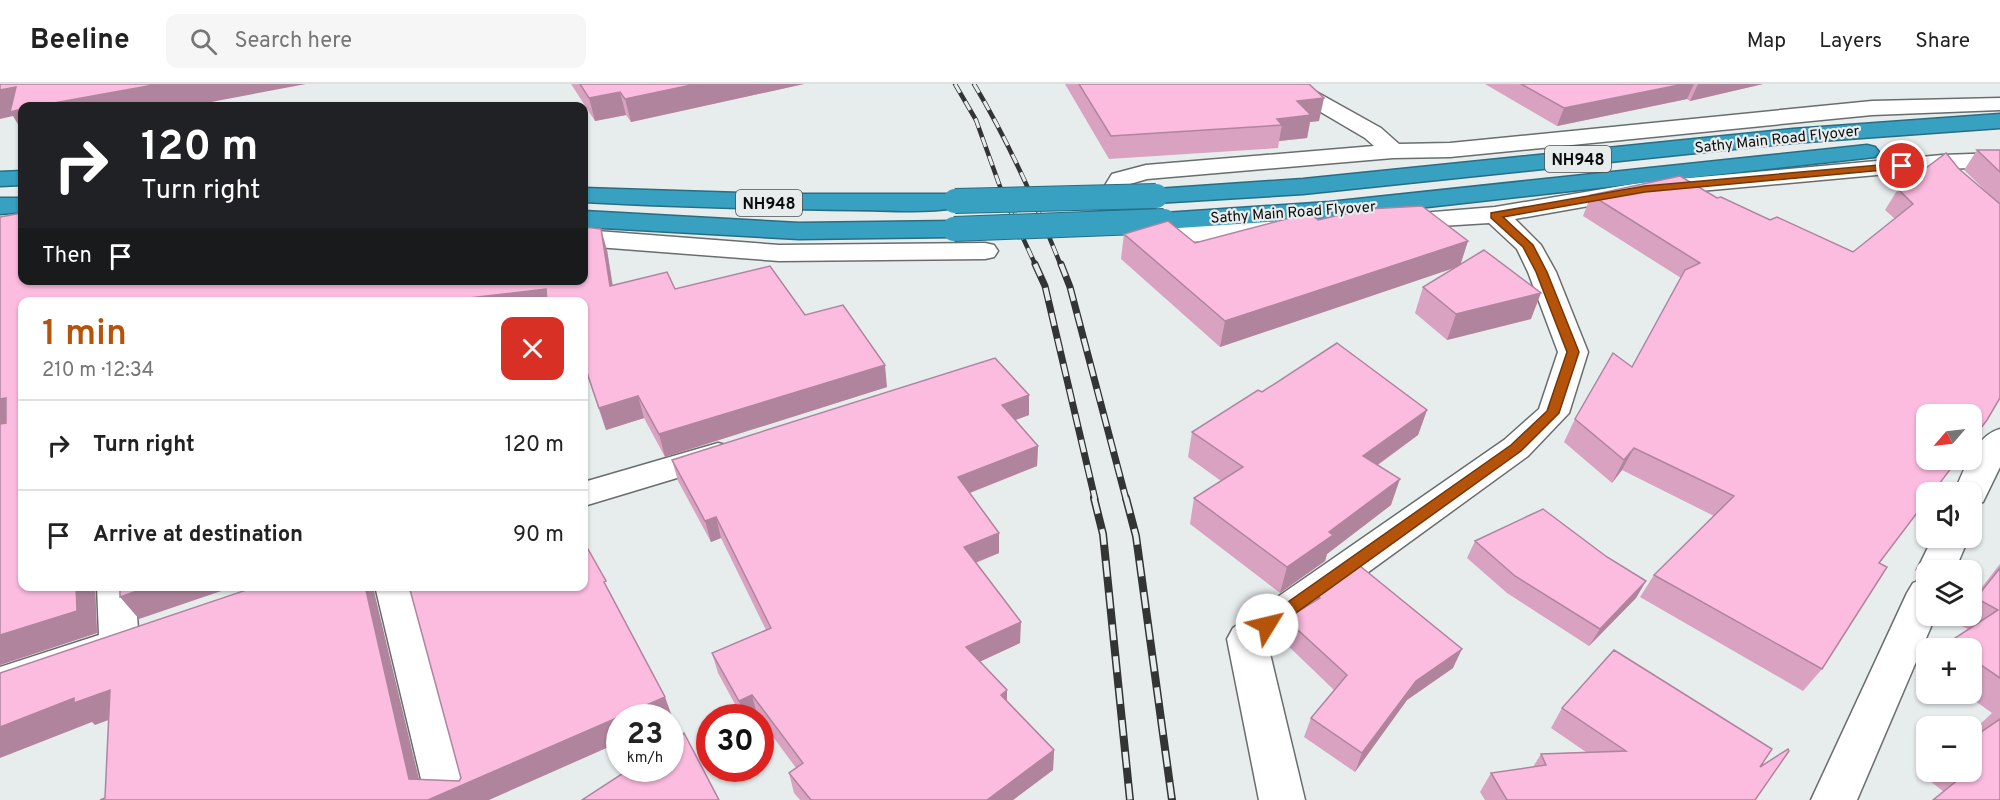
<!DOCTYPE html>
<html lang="en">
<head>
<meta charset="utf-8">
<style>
	body { margin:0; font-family:Overpass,sans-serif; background:#f6f6f6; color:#222; height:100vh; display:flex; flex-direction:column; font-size:22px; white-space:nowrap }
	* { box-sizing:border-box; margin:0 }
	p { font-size:20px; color:#767676 }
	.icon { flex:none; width:33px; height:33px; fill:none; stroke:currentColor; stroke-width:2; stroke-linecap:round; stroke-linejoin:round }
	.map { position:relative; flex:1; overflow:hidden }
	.drawer { position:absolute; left:18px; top:213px; width:570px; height:294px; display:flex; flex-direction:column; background:#fff; border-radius:12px; box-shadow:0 2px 4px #0004 }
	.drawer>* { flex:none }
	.guide { position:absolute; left:18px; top:18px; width:570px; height:183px; border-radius:12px; box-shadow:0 2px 4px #0004; background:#202124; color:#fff; overflow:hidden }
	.needle { width:39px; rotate:242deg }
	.controls { position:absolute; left:1916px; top:320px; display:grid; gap:12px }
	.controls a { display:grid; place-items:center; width:66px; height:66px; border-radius:12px; background:#fff; box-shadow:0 2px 4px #0004; font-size:30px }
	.speed { position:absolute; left:606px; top:620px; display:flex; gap:12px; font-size:30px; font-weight:700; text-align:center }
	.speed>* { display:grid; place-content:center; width:78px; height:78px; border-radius:50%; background:#fff; box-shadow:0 2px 4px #0004; line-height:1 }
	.speed small { font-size:15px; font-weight:400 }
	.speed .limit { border:9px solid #d22; background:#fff; color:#111 }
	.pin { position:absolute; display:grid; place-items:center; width:51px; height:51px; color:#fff; margin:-26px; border:3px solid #fff; border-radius:50%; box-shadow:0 2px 6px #0007 }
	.me { position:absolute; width:66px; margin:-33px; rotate:54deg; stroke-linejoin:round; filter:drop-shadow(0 0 4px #0008) }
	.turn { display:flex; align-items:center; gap:21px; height:126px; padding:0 24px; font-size:27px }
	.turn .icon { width:78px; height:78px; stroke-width:2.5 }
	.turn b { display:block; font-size:42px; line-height:51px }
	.then { display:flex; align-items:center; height:57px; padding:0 24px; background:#0003; gap:12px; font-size:22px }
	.round { display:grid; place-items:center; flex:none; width:63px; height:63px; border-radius:12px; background:#f6f6f6 }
	.head { display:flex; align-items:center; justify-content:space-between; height:102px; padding:0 24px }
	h1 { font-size:36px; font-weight:600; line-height:45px; color:#b45309 }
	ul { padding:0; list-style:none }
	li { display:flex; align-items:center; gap:18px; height:90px; padding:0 24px; border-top:2px solid #e0e0e0 }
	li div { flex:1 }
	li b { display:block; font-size:22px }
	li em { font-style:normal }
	header { display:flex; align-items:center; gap:36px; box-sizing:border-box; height:84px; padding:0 30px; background:#fff; border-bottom:2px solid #e0e0e0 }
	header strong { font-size:28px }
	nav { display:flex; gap:33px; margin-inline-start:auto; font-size:21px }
	.search { width:420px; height:54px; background:#f6f6f6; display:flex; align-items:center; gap:15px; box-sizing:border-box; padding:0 21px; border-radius:12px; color:#767676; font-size:22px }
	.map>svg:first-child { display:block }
</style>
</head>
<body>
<header>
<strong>Beeline</strong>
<div class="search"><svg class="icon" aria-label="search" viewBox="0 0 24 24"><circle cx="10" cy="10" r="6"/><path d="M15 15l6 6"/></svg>Search here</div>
<nav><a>Map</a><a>Layers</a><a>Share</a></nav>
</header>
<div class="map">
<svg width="2000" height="716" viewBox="0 0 2000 716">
	<rect width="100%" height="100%" fill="#e7eced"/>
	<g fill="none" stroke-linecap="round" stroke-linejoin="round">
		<g stroke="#696d6e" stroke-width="3">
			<path id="minor" d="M 1277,0 L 1302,0 L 1381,44 L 1399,60 L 1450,59 L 1872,17 L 2000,14 L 2000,26 L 1872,31 L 1450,73 L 1393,74 L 1147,95 L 1130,100 L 1128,103 L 1146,142 L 1157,144 L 1285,136 L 1294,139 L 1298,144 L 1294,149 L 1285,152 L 1157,160 L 1127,153 L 1104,103 L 1112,90 L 1146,81 L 1374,62 L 1365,54 L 1280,4 Z
				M 2000,69 L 2000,83 L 1942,85 L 1645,112 L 1515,135 L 1541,161 L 1556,188 L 1588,268 L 1569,329 L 1528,372 L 1268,561 L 1305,716 L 1259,716 L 1227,555 L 1233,544 L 1504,356 L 1539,325 L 1558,268 L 1528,188 L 1517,165 L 1489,139 L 1393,145 L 1384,142 L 1380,137 L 1384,132 L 1495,123 L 1645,98 L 1942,71 Z
				M 584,146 L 779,161 L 985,159 L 994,161 L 998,167 L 994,173 L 985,175 L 779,177 L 584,162 Z
				M 76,196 L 104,196 L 103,218 L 75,218 Z
				M 2000,345 L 2000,383 L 1983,418 L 1971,421 L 1971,408 L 1954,408 C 1965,386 1974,352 2000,345 Z
				M 718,359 L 730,362 L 735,370 L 730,378 L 584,422 L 584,398 Z
				M 1933,453 L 1969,453 L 1955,486 L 1926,486 L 1926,531 L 1936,531 L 1857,716 L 1811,716 L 1907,509 L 1913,499 L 1922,495 L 1917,486 Z
				M 97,502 L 135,502 L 139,560 L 133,571 L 0,617 L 0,583 L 99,551 Z
				M 375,502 L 413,502 L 472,716 L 426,716 Z"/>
		</g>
		<g stroke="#286d83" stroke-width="3">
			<path id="highway" d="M 2000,30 L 2000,44 L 1793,59 L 1303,110 L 1156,119 L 1147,117 L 1144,112 L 1147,107 L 1156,105 L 1303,95 L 1793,45 Z
				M 1867,61 L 1875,63 L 1879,68 L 1875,73 L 1329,134 L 1164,145 L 1155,142 L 1151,137 L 1155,132 L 1164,129 L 1329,118 Z
				M 22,87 L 22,101 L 0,102 L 0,88 Z
				M 584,104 L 770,110 L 955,110 L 964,112 L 967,117 L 964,122 C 934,130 886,126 854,126 C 764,125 674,123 584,118 Z
				M 0,114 L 22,114 L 22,128 L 0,130 Z
				M 584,127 L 799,139 L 954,137 L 963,140 L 967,145 L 963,150 L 954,153 L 799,155 L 584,143 Z"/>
		</g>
		<use href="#minor" fill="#fff" fill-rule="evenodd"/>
		<use href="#highway" fill="#38a1c2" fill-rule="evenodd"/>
		<g stroke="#333535" stroke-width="4.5">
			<path id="rail-far2" d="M 955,0 L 976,36 L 1003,111 L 1036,182
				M 974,0 C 1009,58 1036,119 1061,182"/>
		</g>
		<g stroke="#333535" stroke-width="7">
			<path id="rail-far1" d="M 1035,180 L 1045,202 L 1095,415
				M 1061,180 L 1070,203 L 1126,415"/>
		</g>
		<g stroke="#333535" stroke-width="8">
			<path id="rail" d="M 1094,414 L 1103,450 L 1130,716
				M 1126,414 L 1136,452 L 1172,716"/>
		</g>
		<use href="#rail-far2" stroke="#e7eced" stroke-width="3" stroke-dasharray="10" stroke-linecap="butt"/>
		<use href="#rail-far1" stroke="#e7eced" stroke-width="4.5" stroke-dasharray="13" stroke-linecap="butt"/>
		<use href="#rail" stroke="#e7eced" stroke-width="5" stroke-dasharray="16" stroke-linecap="butt"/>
		<g stroke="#286d83" stroke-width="26" stroke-linecap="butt">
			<path id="highway-bridge" d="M 955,117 L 1156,112
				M 954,145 L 1164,137"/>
		</g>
		<use href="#highway-bridge" stroke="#38a1c2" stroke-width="24"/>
	</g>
	<path fill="#d9a2c1" d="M 571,0 L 804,0 L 631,38 L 626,31 L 595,37 Z
		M 1065,0 L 1309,0 L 1319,37 L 1310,38 L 1307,54 L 1279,57 L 1278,64 L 1109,75 Z
		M 1485,0 L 1763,0 L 1690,17 L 1687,15 L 1557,42 Z
		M 1977,66 L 2000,66 L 2000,314 L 1879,479 L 1822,585 L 1803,607 L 1640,513 L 1654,491 L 1714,432 L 1622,386 L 1612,399 L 1564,358 L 1575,335 L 1632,283 L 1681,194 L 1583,132 L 1591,111 L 1717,114 L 1853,168 L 1895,135 L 1885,126 L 1898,105 L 1959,85 L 1991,112 L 1964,86 Z
		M 1318,136 L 1468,157 L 1460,180 L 1531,235 L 1447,256 L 1415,229 L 1423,203 L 1456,183 L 1220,263 L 1121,175 L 1124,150 L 1195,159 Z
		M 607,166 L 613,202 L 675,205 L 805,231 L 887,303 L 665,373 L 644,334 L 606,346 L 584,282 L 584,218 L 22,218 L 22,502 L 95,502 L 97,549 L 0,581 L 22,196 L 74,196 L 74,198 L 90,198 Z
		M 1262,308 L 1427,326 L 1418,351 L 1378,381 L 1391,421 L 1327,470 L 1325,477 L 1280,509 L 1190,440 L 1194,414 L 1221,397 L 1188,373 L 1192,348 Z
		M 1029,311 L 1029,331 L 1015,336 L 1038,362 L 1037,382 L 970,409 L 999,449 L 999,469 L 976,479 L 1020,559 L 979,578 L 1007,606 L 1007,617 L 1054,666 L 1053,686 L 1013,716 L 800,716 L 794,709 L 789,689 L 796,684 L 760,635 L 760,633 L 759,633 L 757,631 L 753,633 L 742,633 L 718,589 L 712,569 L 766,546 L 721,454 L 711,458 L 678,397 L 672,376 Z
		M 1475,457 L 1607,473 L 1646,497 L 1636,514 L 1589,562 L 1507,509 L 1467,474 Z
		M 2000,480 L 2000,716 L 1944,708 L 1925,693 L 1932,687 L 1971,687 L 1981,648 L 1976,644 L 1992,629 L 1964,609 L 1971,609 L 1971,564 L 1943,564 L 1949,558 L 1968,545 L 1954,538 L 1960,531 L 1971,531 L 1971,517 Z
		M 1317,512 L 1453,584 L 1407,616 L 1355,688 L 1304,653 L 1311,634 L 1334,606 L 1281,555 L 1286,535 L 1316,516 Z
		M 1562,624 L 1760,683 L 1755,716 L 1485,716 L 1480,708 L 1491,689 L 1533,683 L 1541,670 L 1586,668 L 1551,644 Z"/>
	<path fill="#b0849d" d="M 159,0 L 306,0 L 190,22 L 37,22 Z
		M 696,0 L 804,0 L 631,38 L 625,15 Z
		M 1684,0 L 1694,0 L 1687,15 L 1557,42 L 1564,24 Z
		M 1698,0 L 1763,0 L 1690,17 Z
		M 16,3 L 22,22 L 22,47 L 13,32 L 0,35 L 0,6 Z
		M 620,8 L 626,31 L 595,37 L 589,14 Z
		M 1324,14 L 1319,37 L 1310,38 L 1307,54 L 1279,57 L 1282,41 L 1277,35 L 1297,17 Z
		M 601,145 L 607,166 L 616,224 L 610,202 Z
		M 1468,157 L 1460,182 L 1220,263 L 1225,237 Z
		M 59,196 L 74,196 L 73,218 L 59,198 Z
		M 546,205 L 550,218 L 435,218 Z
		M 1541,209 L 1531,235 L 1447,256 L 1456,230 Z
		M 885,281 L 887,303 L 665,373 L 659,350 Z
		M 1029,311 L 1029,331 L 1002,341 L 1002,321 Z
		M 638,312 L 644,334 L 606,346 L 599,324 Z
		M 6,314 L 22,335 L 0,341 L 0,315 Z
		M 1427,326 L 1418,351 L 1355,397 L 1363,372 Z
		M 1038,362 L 1037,382 L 959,413 L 958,393 Z
		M 1634,364 L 1622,386 L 1612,399 L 1624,376 Z
		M 1400,395 L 1391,421 L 1327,470 L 1325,477 L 1280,509 L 1287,483 L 1329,448 Z
		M 716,433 L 721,454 L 711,458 L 705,437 Z
		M 999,449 L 999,469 L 964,483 L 964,463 Z
		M 1646,497 L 1636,514 L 1589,562 L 1600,545 Z
		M 76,502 L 95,502 L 97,549 L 0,581 L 0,551 Z
		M 151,502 L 236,502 L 139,535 L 120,513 Z
		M 365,502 L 373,503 L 424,716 L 409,695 Z
		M 1021,538 L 1020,559 L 966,584 L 966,563 Z
		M 1462,565 L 1453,584 L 1407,616 L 1355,688 L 1362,669 L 1416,597 Z
		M 110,606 L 130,628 L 95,641 L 92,638 L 0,674 L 0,643 L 74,614 Z
		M 1007,606 L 1007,627 L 1001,611 Z
		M 752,611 L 757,631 L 753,633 L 743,633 L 739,617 Z
		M 665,613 L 673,635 L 670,636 L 670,633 L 620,633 L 620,658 L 489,716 L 428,716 Z
		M 1054,666 L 1053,686 L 1013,716 L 987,716 Z"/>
	<path fill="#fcbce0" stroke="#b0849d" stroke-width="1.5" d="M 0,0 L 159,0 L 37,22 L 22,22 L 22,25 L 10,28 L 16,3 L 0,6 Z
		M 580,0 L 696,0 L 625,15 L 620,8 L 589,14 Z
		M 1079,0 L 1309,0 L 1324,14 L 1297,17 L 1311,31 L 1277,35 L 1282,41 L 1111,52 Z
		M 1521,0 L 1684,0 L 1564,24 Z
		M 1977,66 L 2000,66 L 2000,88 Z
		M 1946,69 L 1959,85 L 2000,120 L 2000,314 L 1987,336 L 1971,357 L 1971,330 L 1926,330 L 1926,375 L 1958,375 L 1933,408 L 1926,408 L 1926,417 L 1879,479 L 1887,483 L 1822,585 L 1654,491 L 1734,412 L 1634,364 L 1624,376 L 1575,335 L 1613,269 L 1632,283 L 1685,186 L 1700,179 L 1591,111 L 1680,92 L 1717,114 L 1721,113 L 1770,136 L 1777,133 L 1853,168 L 1913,120 L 1898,105 Z
		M 1422,122 L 1468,157 L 1225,237 L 1124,150 L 1168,137 L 1195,159 L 1309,129 L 1318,136 L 1367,125 Z
		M 22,129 L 22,196 L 59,196 L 59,198 L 90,198 L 91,196 L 584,196 L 584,143 L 601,145 L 610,202 L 667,188 L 675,205 L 770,182 L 805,231 L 843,221 L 885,281 L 659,350 L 638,312 L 599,324 L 584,280 L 584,218 L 547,218 L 546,205 L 435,218 L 22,218 L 22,502 L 76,502 L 77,527 L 0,551 L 0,340 L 6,339 L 6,314 L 0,315 L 0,133 Z
		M 1484,166 L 1541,209 L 1456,230 L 1423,203 Z
		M 1337,259 L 1427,326 L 1363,372 L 1400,395 L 1329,448 L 1333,451 L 1287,483 L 1194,414 L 1243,383 L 1192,348 L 1258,306 L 1262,308 Z
		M 995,274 L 1029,311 L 1002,321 L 1038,362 L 958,393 L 999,449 L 964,463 L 1021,538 L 966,563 L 1007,606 L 1001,611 L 1054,666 L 987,716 L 811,716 L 789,689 L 803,679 L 752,611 L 739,617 L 712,569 L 771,544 L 716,433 L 705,437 L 672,376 Z
		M 1543,425 L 1607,473 L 1646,497 L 1600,545 L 1515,492 L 1475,457 Z
		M 584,458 L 606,497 L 604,498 L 665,613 L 428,716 L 100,716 L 105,714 L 110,606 L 74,619 L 74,614 L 0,643 L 0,589 L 258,502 L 365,502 L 409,695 L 459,697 L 461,694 L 409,502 L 584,502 Z
		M 1360,482 L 1462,565 L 1416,597 L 1362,669 L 1311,634 L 1347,591 L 1286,535 L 1320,514 L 1317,512 Z
		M 2000,484 L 2000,594 L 1971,574 L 1971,564 L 1957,564 L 1949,558 L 1998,526 L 1976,514 Z
		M 120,502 L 151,502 L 120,513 Z
		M 1614,566 L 1772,665 L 1760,683 L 1788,665 L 1789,667 L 1755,716 L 1507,716 L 1491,689 L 1546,681 L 1541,670 L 1626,667 L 1562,624 Z
		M 2000,635 L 2000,716 L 1933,716 L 1969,687 L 1971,687 L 1971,655 Z
		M 684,649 L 719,716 L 582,716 L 631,684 L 670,684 L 670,658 Z"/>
	<path fill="#b45309" stroke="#753606" stroke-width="1.5" d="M 1902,79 L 1905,80 L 1905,84 L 1645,108 L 1503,133 L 1533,161 L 1547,188 L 1579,268 L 1559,329 L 1521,367 L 1272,546 L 1267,548 L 1261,546 L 1258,541 L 1261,537 L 1511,361 L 1547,327 L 1567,268 L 1536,188 L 1523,163 L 1491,134 L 1491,129 L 1645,102 Z"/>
	<g text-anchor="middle" stroke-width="4.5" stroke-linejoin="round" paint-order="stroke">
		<g font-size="15" fill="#0b0d0d" stroke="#e7eced">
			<text transform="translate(1777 55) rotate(-6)" y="5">Sathy Main Road Flyover</text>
			<text transform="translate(1293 128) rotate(-4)" y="5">Sathy Main Road Flyover</text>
		</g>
		<g fill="#e7eced" stroke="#4d5050" stroke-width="1.5">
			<rect x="1545" y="62" width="66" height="26" rx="4.5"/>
			<rect x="736" y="106" width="66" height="26" rx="4.5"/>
		</g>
		<g font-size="16" font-weight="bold" fill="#0b0d0d">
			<text x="1578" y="81">NH948</text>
			<text x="769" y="125">NH948</text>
		</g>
	</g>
</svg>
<div class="controls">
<a><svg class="needle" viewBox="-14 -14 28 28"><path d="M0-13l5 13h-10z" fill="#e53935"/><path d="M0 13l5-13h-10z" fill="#767676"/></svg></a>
<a><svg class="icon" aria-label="sound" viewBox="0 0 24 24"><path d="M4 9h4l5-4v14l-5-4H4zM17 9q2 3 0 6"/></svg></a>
<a><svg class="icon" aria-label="layers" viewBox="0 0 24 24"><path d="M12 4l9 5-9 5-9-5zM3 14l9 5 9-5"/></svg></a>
<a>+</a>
<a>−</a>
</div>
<div class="speed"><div>23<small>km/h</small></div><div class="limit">30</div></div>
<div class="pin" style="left:1902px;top:82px;background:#d93025"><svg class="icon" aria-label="arrive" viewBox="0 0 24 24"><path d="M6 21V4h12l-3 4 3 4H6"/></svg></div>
<svg class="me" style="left:1267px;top:541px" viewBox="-20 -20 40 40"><circle r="19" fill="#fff"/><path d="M0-13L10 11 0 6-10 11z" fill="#b45309"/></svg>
<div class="guide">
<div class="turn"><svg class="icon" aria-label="right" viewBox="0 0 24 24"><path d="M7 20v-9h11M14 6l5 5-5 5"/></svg><div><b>120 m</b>Turn right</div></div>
<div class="then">Then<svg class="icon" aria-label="arrive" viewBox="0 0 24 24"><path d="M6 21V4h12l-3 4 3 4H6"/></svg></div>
</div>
<section class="drawer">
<div class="head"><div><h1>1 min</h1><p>210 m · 12:34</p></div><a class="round" style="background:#d93025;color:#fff"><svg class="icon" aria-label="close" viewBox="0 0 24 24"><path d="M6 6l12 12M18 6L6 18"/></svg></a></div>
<ul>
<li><svg class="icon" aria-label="right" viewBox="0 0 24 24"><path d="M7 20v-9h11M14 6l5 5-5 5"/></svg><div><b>Turn right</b></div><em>120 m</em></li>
<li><svg class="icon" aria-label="arrive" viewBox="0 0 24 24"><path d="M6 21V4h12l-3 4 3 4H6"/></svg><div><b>Arrive at destination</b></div><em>90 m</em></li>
</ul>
</section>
</div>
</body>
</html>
